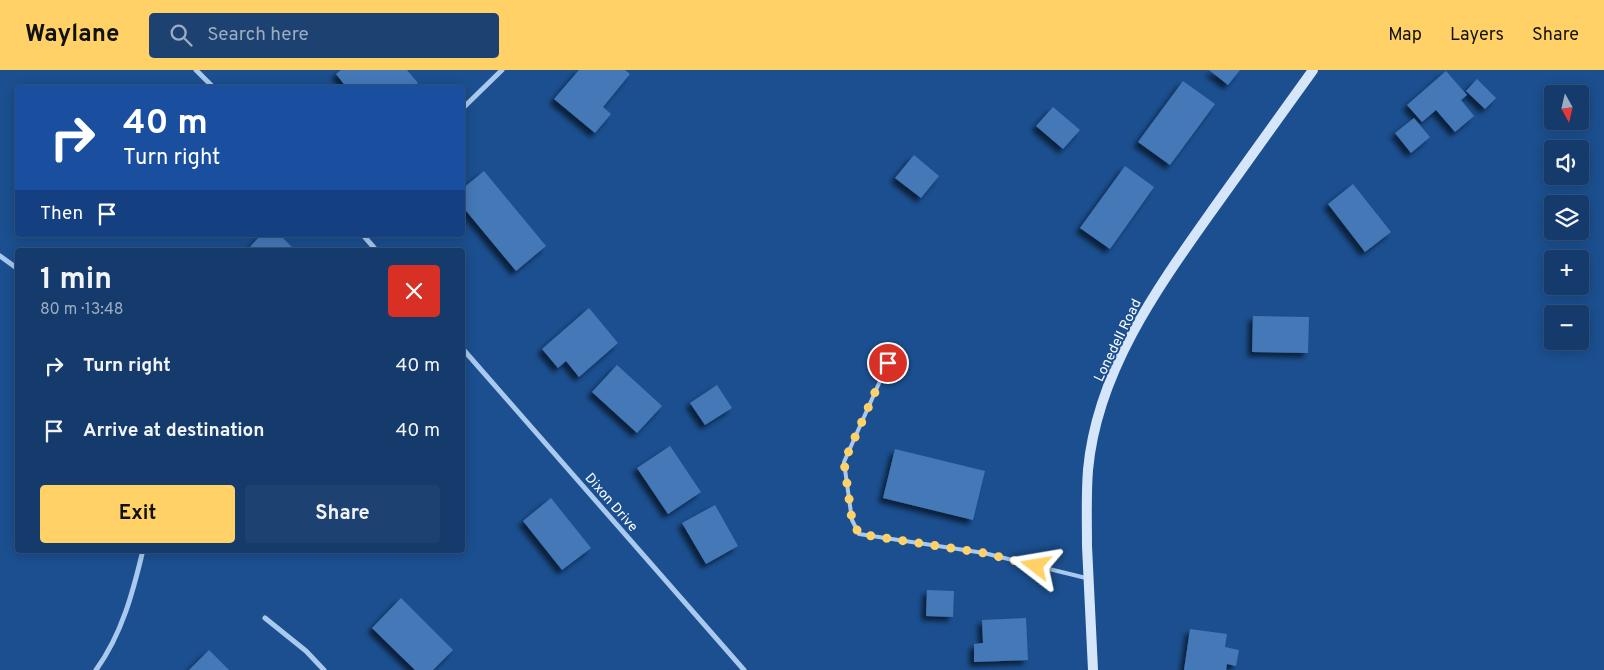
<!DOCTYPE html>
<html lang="en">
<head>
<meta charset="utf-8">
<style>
	body { margin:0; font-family:Overpass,sans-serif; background:#1d4271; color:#f1f3f6; height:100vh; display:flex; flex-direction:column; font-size:19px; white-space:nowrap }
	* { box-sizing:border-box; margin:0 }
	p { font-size:16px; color:#9dadc1 }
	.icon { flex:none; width:28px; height:28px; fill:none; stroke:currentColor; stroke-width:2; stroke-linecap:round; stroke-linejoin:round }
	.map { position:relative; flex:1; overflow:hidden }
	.sheet { position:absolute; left:15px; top:178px; width:450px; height:305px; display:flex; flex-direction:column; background:#143b6b; border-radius:5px; box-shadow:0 2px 12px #0003,0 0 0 1px #33557e }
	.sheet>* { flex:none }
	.top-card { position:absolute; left:15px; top:15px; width:450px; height:152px; border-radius:5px; box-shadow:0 2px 12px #0003,0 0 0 1px #33557e; background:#1a4fa0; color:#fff; overflow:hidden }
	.needle { width:32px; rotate:172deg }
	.fabs { position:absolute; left:1544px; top:15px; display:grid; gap:10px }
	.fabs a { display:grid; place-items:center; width:45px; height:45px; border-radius:5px; background:#143b6b; box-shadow:0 2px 12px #0003,0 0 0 1px #33557e; font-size:25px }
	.pin { position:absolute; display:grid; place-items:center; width:42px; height:42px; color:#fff; margin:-21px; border:2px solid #fff; border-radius:50%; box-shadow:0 1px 5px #0007 }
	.me { position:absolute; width:55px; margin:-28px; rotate:284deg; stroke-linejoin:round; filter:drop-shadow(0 0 4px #0008) }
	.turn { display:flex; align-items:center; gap:18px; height:105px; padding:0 25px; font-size:22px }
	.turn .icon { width:65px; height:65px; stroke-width:2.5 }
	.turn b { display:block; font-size:35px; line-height:42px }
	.then { display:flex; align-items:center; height:48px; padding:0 25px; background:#0003; gap:10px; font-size:19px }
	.round { display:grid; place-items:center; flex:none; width:52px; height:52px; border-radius:5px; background:#1d4271 }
	.head { display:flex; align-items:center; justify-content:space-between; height:85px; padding:0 25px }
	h1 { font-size:30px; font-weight:700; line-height:38px }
	.action { display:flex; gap:10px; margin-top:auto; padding:10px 25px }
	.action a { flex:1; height:58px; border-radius:5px; background:#ffd166; color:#111; font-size:20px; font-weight:700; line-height:58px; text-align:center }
	.action a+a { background:#1d4271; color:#f1f3f6 }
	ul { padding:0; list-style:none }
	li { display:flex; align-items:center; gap:15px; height:65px; padding:0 25px }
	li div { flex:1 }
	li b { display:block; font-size:19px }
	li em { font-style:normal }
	header { display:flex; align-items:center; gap:30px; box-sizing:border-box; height:70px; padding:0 25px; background:#ffd166; color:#111 }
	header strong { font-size:24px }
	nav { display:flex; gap:28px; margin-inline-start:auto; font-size:18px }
	.search { width:350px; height:45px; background:#1d4271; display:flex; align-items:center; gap:12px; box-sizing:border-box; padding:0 18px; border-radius:5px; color:#9dadc1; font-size:19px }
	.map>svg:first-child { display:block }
</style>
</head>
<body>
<header>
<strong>Waylane</strong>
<div class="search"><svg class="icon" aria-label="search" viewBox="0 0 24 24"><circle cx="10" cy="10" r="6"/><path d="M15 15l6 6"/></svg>Search here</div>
<nav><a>Map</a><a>Layers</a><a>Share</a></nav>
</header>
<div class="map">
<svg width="1604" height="600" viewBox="0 0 1604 600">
	<defs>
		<filter id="shadow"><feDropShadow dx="-4.5" dy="4.5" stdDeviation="2.5" flood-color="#0009"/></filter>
	</defs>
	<rect width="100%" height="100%" fill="#1b4f8f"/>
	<path fill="#4478b7" filter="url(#shadow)" d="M 341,0 L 407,0 L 418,13 L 413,18 L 347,18 L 336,4 Z
		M 579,0 L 625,0 L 630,4 L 603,37 L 611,44 L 595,63 L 554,29 Z
		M 1209,0 L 1240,0 L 1228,15 Z
		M 1446,1 L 1467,25 L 1461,30 L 1474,46 L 1455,62 L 1436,40 L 1422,52 L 1407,35 Z
		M 1477,9 L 1496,28 L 1485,39 L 1466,21 Z
		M 1183,11 L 1215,34 L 1170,95 L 1138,72 Z
		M 1053,37 L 1080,60 L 1063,79 L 1036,56 Z
		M 1414,48 L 1430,67 L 1411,83 L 1395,63 Z
		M 914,85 L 939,106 L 921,128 L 895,108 Z
		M 1125,96 L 1154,117 L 1110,179 L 1080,158 Z
		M 484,101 L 546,176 L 516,201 L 462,136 L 462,119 Z
		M 1353,114 L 1391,162 L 1365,182 L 1328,134 Z
		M 261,165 L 280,165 L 295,180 L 247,180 Z
		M 589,238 L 618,273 L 579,307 L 566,291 L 558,298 L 542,279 Z
		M 1253,246 L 1309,247 L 1308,283 L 1252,282 Z
		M 617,295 L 662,336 L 637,363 L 592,322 Z
		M 717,315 L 732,338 L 705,355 L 690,333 Z
		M 670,376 L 701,422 L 668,444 L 637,398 Z
		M 895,379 L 985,401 L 973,450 L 883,428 Z
		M 551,428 L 591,478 L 562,500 L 523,451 Z
		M 715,435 L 738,476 L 706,494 L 682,453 Z
		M 927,520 L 954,521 L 953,547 L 926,546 Z
		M 401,528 L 453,580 L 433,600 L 415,600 L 372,558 Z
		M 1026,548 L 1028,590 L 974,592 L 974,574 L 983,573 L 982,550 Z
		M 1190,559 L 1227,564 L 1225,577 L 1239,580 L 1236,596 L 1227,594 L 1226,600 L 1184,600 Z
		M 209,580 L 229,600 L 189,600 Z"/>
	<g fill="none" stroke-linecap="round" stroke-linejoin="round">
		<path stroke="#a9c9ee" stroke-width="4" d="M 888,293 L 844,392 L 852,450 L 859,464 L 984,483 L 1086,508"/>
		<path stroke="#a9c9ee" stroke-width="5" d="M 196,0 L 214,18
			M 462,39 L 502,0
			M 363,165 L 376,180
			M 0,186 L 18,199
			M 462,278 L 744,600
			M 265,548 L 306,581 L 324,600
			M 96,600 C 122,564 133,522 143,480"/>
		<path stroke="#d6e6fa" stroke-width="10" d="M 1093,600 C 1091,559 1089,517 1087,476 C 1087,451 1086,425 1088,400 C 1097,301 1158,217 1214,138 C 1247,92 1280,46 1313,0"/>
	</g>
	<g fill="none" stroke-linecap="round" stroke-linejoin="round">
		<path stroke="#ffd166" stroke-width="9" stroke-dasharray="0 16.2" d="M 888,293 L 844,392 L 852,450 L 859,464 L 984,483 L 1036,496"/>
	</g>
	<g text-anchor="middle" stroke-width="4" stroke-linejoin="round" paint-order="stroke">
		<g font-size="14" fill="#fff" stroke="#1b4f8f">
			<text transform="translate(1117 270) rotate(-64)" y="5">Lonedell Road</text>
			<text transform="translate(612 432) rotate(49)" y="5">Dixon Drive</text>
		</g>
	</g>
</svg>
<div class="fabs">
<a><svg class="needle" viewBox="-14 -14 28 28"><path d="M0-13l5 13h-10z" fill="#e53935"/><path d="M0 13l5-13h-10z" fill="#9dadc1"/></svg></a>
<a><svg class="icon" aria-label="sound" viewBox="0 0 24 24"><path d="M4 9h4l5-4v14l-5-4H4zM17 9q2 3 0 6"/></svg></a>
<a><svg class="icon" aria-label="layers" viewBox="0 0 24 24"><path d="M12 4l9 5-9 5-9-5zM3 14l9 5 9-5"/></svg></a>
<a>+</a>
<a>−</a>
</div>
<div class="pin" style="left:888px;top:293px;background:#d93025"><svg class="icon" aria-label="arrive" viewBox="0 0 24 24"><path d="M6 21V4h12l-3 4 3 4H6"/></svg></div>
<svg class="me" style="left:1036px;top:496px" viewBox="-20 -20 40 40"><path d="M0-17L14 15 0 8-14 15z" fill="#ffd166" stroke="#fff" stroke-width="4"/></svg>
<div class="top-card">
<div class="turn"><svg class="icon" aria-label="right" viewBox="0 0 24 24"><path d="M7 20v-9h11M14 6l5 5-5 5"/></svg><div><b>40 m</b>Turn right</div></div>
<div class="then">Then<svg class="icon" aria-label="arrive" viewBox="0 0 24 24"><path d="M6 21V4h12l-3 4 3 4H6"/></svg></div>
</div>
<section class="sheet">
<div class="head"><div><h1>1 min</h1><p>80 m · 13:48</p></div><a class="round" style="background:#d93025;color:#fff"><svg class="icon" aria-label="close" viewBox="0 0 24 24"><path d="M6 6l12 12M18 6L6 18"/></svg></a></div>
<ul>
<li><svg class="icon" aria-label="right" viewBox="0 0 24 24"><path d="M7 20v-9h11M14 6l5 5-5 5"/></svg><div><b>Turn right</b></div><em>40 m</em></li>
<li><svg class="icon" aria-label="arrive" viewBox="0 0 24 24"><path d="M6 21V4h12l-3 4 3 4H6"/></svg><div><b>Arrive at destination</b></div><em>40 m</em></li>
</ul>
<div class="action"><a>Exit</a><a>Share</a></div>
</section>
</div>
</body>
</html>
